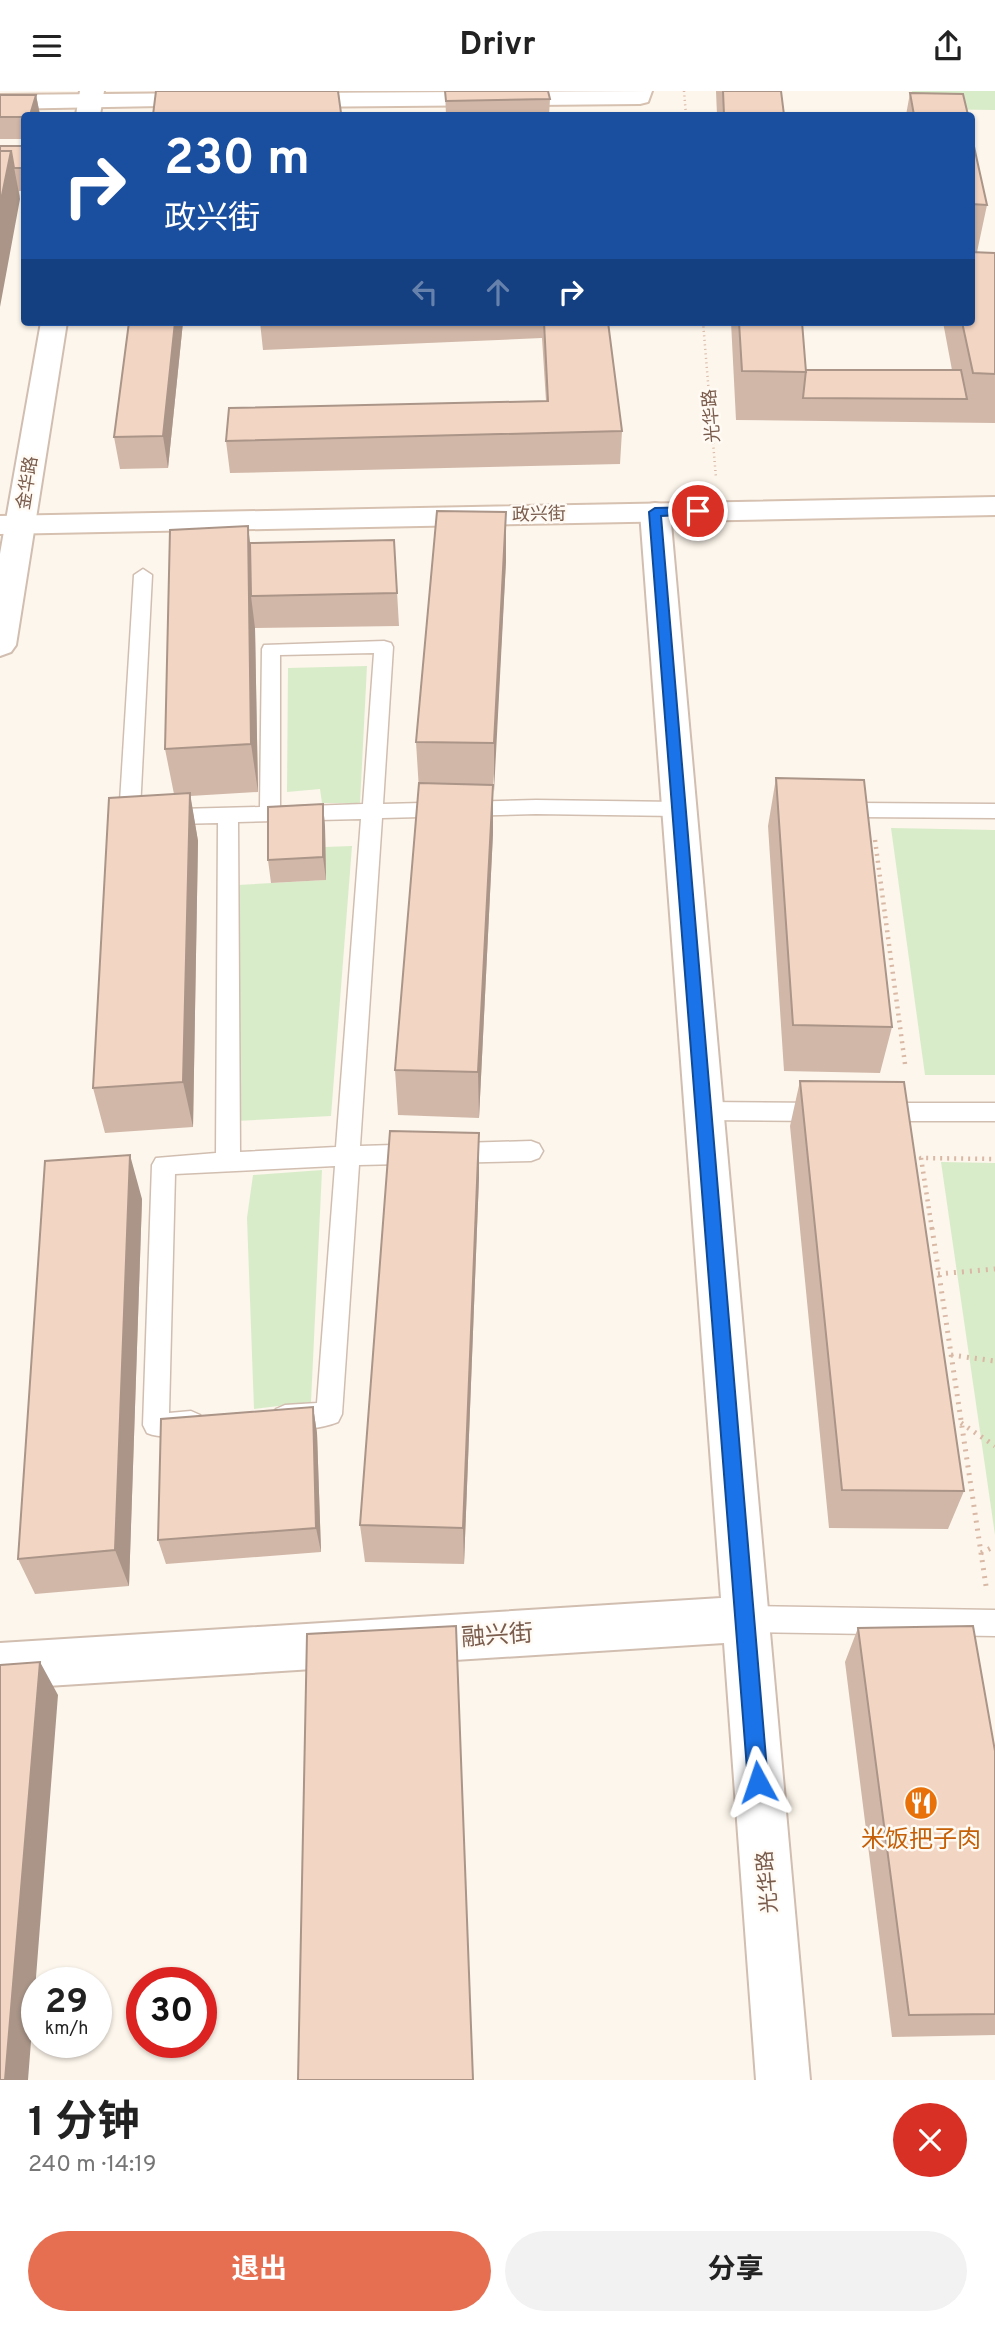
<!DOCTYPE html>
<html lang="zh">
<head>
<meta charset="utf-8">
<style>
	body { margin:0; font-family:Overpass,"Noto Sans SC",sans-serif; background:#f2f2f2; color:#222; height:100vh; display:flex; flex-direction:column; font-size:26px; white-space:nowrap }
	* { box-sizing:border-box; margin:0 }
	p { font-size:23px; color:#767676 }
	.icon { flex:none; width:38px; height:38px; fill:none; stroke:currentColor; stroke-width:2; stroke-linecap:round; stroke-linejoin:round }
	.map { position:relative; height:1989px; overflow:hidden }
	.details { display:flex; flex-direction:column; background:#fff; flex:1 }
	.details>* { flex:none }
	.hud { position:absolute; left:21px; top:21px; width:954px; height:214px; border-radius:7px; box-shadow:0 2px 5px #0004; background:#1a4fa0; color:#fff; overflow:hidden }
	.speed { position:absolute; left:21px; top:1876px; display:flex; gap:14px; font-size:35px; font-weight:700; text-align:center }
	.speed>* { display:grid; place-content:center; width:91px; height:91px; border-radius:50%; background:#fff; box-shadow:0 2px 5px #0004; line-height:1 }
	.speed small { font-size:18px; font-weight:400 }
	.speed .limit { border:10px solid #d22; background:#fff; color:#111 }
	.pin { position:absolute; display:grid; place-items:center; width:60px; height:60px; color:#fff; margin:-30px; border:4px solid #fff; border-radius:50%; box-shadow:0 2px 7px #0007 }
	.me { position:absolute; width:77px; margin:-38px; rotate:355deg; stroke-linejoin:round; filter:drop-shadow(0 0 5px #0008) }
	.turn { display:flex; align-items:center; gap:24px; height:147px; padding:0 28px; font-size:32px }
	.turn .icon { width:91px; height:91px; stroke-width:2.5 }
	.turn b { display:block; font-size:49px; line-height:60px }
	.lanes { display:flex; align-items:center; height:66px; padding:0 28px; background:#0003; justify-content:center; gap:35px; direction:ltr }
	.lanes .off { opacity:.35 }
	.round { display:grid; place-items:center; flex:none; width:74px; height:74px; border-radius:37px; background:#f2f2f2 }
	.summary { display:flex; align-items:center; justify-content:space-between; height:119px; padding:0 28px }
	h1 { font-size:42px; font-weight:700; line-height:52px }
	.cta { display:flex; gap:14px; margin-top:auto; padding:14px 28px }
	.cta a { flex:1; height:80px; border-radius:42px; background:#e76f51; color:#fff; font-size:28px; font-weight:700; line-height:80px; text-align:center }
	.cta a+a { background:#f2f2f2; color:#222 }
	header { display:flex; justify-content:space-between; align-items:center; height:91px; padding:0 28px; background:#fff; font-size:32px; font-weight:700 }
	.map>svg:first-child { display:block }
</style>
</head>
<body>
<header><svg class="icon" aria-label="menu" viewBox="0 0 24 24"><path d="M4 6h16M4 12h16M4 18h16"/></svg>Drivr<svg class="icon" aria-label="share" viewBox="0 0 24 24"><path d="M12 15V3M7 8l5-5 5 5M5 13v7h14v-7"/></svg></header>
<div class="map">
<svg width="995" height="1989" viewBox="0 0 995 1989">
	<rect width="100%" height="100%" fill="#fdf6ec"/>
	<path fill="#d8ecc9" d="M 912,0 L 995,0 L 995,19 L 916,18 Z
		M 367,575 L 360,712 L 322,712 L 320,698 L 287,701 L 288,577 Z
		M 891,737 L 995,739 L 995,984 L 925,984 Z
		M 352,755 L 331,1025 L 236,1030 L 238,794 L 325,789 L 325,756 Z
		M 941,1071 L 995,1072 L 995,1444 Z
		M 322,1079 L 311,1311 L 254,1318 L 247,1127 L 253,1084 Z"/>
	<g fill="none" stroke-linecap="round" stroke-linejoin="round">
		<g stroke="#d1beb0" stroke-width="3">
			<path id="lane" d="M 143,478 L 152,484 L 140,719 L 260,716 L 262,558 L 264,554 L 384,550 L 391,552 L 393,556 L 383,713 L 536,709 L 677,711 L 684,713 L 687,718 L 684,723 L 677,725 L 536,723 L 382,727 L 360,1055 L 531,1050 L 539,1053 L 543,1060 L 539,1067 L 531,1070 L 359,1074 L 342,1323 L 338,1331 C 321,1338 293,1341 276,1334 L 272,1326 L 276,1318 L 285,1314 L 317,1312 L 335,1075 L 175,1083 L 169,1322 L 191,1320 L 200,1324 L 204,1332 L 200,1340 C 185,1346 162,1348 147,1342 L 143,1334 L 152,1074 L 156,1067 L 216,1062 L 218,732 L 129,734 L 122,732 L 119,727 L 134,484 ZM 374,562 L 363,713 L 280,716 L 280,564 ZM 361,728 L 336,1056 L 240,1061 L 238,731 Z
				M 858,712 L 995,713 L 995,727 L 858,726 L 851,724 L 848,719 L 851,714 Z
				M 702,1011 L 824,1012 L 832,1014 L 835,1021 L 832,1028 L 824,1030 L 702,1029 L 694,1027 L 691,1020 L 694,1013 Z
				M 879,1012 L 995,1012 L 995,1030 L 879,1030 L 871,1028 L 868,1021 L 871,1014 Z
				M 744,1515 L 995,1519 L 995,1545 L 744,1541 L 734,1537 L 730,1528 L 734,1519 Z"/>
		</g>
		<g stroke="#d1beb0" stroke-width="4">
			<path id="street" d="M 80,0 L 104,0 L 100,24 L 76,24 Z
				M 41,231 L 67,231 L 16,554 L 11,561 L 0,565 L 0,463 Z
				M 655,412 L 666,414 L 670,421 L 810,1989 L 756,1989 L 724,1552 L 0,1598 L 0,1552 L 721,1507 L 640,421 L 644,414 Z"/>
		</g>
		<g stroke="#d6c0b0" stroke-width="4">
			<path id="secondary" d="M 652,0 L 648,11 L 640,13 L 289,16 L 281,14 L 277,9 L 281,4 L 289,2 Z
				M 208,2 L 216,4 L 220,9 L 216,14 L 0,18 L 0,4 Z
				M 995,406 L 995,424 L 0,443 L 0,425 Z"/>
		</g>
		<path stroke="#d9b8a5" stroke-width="2.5" stroke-dasharray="1 3.5" stroke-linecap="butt" d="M 684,0 L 686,24
			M 703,231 L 716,387"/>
		<path stroke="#d9b8a5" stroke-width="4.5" stroke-dasharray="2 5" stroke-linecap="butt" d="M 875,749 L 905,973
			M 932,1138 L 921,1067 L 995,1068"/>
		<path stroke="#d9b8a5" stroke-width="5" stroke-dasharray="2 6" stroke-linecap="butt" d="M 932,1137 L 986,1495
			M 938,1183 L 995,1178
			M 951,1264 L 995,1270
			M 961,1332 L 995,1355
			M 981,1462 L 995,1455"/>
		<use href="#lane" fill="#fff" fill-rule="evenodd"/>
		<use href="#street" fill="#fff" fill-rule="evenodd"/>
		<use href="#secondary" fill="#fff" fill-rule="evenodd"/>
	</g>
	<path fill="#d1b7a8" d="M 338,0 L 341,24 L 153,24 Z
		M 445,0 L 550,8 L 549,24 L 446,24 Z
		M 716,0 L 781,0 L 784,24 L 717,24 Z
		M 910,2 L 968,24 L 906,24 Z
		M 0,4 L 36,4 L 40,24 L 24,24 L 24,48 L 0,48 Z
		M 971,42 L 987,114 L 977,161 L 995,162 L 995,332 L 736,329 L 731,231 L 802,231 L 806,279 L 952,279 L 943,231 L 971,231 Z
		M 0,55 L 24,55 L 24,100 L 19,100 L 20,108 Z
		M 183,231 L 168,377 L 120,378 L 114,346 Z
		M 260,231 L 608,231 L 622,340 L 620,373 L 230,382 L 226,350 L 546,310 L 542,247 L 263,259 Z
		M 506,421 L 506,470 L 493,701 L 493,742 L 479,1027 L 398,1024 L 395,979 L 419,699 L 416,651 Z
		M 394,449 L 399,535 L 255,537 L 258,701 L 190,705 L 198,750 L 193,1036 L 105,1042 L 93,997 L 174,703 L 165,658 L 250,452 Z
		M 776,687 L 892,936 L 880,982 L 784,980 L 768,735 Z
		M 323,713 L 325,736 L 326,789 L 271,792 L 268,769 Z
		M 800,990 L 964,1400 L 948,1438 L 829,1437 L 790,1035 Z
		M 479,1042 L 479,1086 L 464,1473 L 365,1471 L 360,1434 Z
		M 142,1108 L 129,1495 L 35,1503 L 18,1468 Z
		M 313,1316 L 317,1342 L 321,1461 L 166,1473 L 158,1449 Z
		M 858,1537 L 995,1660 L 995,1944 L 892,1946 L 845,1571 Z"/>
	<path fill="#aa9588" d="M 36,4 L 40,24 L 30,24 Z
		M 11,60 L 20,108 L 0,216 L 0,114 Z
		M 175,231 L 183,231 L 168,377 L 163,345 Z
		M 506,421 L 506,470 L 494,701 L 494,652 Z
		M 248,435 L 254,484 L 251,505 L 255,537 L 258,701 L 251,653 Z
		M 493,694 L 493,742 L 479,1027 L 478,981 Z
		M 190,702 L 198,750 L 193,1036 L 183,991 Z
		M 323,713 L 325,736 L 326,789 L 323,766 Z
		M 479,1042 L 479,1086 L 464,1473 L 463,1437 Z
		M 130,1064 L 142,1108 L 129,1495 L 115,1459 Z
		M 313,1316 L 317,1342 L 321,1461 L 316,1437 Z
		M 40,1571 L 58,1604 L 28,1989 L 5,1989 Z"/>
	<path fill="#f3d5c3" stroke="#aa9588" stroke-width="2" d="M 156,0 L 338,0 L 341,22 L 275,24 L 153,24 Z
		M 445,0 L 548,0 L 550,8 L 446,10 Z
		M 723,0 L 781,0 L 784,24 L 724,24 Z
		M 910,2 L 963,3 L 968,24 L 914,24 Z
		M 0,4 L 36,4 L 30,24 L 24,24 L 24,26 L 0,26 Z
		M 971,42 L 987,114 L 971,113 Z
		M 0,55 L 24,55 L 24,70 L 23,77 L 14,77 L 11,60 L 0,60 Z
		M 0,60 L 11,60 L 0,114 Z
		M 971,161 L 995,162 L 995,283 L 973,282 L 962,231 L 971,231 Z
		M 129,231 L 175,231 L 163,345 L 114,346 Z
		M 544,231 L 608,231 L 622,340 L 226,350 L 229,317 L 548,310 Z
		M 739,231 L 802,231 L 806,281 L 742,280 Z
		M 806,279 L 961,279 L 967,308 L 803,307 Z
		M 437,420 L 506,421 L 494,652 L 416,651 Z
		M 248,435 L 251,653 L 165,658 L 170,439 Z
		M 394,449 L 397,502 L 251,505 L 250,452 Z
		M 776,687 L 864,689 L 892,936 L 793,934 Z
		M 419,692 L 493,694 L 478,981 L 395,979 Z
		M 190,702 L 183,991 L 93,997 L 109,707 Z
		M 323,713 L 323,766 L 268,769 L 268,716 Z
		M 800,990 L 904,991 L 964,1400 L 842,1399 Z
		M 390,1040 L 479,1042 L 463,1437 L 360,1434 Z
		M 130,1064 L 115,1459 L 18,1468 L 45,1070 Z
		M 313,1316 L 316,1437 L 158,1449 L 161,1328 Z
		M 456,1535 L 473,1989 L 298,1989 L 307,1543 Z
		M 973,1535 L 995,1660 L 995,1923 L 909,1924 L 858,1537 Z
		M 40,1571 L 5,1989 L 0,1989 L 0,1574 Z"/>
	<path fill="#1a73e8" stroke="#114b97" stroke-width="2" d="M 698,416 L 702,417 L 702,423 L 661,425 L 768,1691 L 765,1698 L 758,1701 L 751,1698 L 748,1691 L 649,421 L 655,417 Z"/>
	<defs>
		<g id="restaurant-disc" transform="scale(1.75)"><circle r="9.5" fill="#e8710a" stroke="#fffaf3"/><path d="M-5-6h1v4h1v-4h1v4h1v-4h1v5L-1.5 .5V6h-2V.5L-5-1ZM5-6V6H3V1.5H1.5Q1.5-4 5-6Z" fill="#fff"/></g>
	</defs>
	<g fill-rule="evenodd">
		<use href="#restaurant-disc" x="921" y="1712"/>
	</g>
	<g text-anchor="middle" stroke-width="5" stroke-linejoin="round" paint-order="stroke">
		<g font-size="18" fill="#7a5c4d" stroke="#fffaf3">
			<text transform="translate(711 325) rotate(-95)" y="6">光华路</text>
			<text transform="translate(27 392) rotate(-81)" y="6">金华路</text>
			<text transform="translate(539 423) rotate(-1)" y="6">政兴街</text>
		</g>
		<g font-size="21" fill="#7a5c4d" stroke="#fffaf3">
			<text transform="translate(767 1791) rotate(-95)" y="7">光华路</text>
		</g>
		<g font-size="24" fill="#7a5c4d" stroke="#fffaf3">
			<text transform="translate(497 1544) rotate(-4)" y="8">融兴街</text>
		</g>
		<g font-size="24" fill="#c56008" stroke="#fffaf3">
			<text x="921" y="1756">米饭把子肉</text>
		</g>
	</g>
</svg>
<div class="speed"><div>29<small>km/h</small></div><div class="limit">30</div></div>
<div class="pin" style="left:698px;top:420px;background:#d93025"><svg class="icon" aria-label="arrive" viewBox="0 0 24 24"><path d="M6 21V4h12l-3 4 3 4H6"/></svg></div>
<svg class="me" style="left:758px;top:1691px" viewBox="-20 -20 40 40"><path d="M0-17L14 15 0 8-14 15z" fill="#1a73e8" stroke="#fff" stroke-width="4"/></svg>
<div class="hud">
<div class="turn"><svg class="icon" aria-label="right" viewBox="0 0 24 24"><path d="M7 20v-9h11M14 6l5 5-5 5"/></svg><div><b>230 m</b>政兴街</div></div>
<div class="lanes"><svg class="icon off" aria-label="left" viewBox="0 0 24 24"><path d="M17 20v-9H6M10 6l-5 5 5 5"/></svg><svg class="icon off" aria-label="ahead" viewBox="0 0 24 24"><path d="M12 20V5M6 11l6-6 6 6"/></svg><svg class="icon" aria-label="right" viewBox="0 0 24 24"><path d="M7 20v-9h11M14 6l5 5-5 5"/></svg></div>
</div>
</div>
<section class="details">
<div class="summary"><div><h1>1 分钟</h1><p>240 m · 14:19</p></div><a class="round" style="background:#d93025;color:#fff"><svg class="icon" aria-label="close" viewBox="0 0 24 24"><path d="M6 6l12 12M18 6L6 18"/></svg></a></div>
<div class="cta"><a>退出</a><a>分享</a></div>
</section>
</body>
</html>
